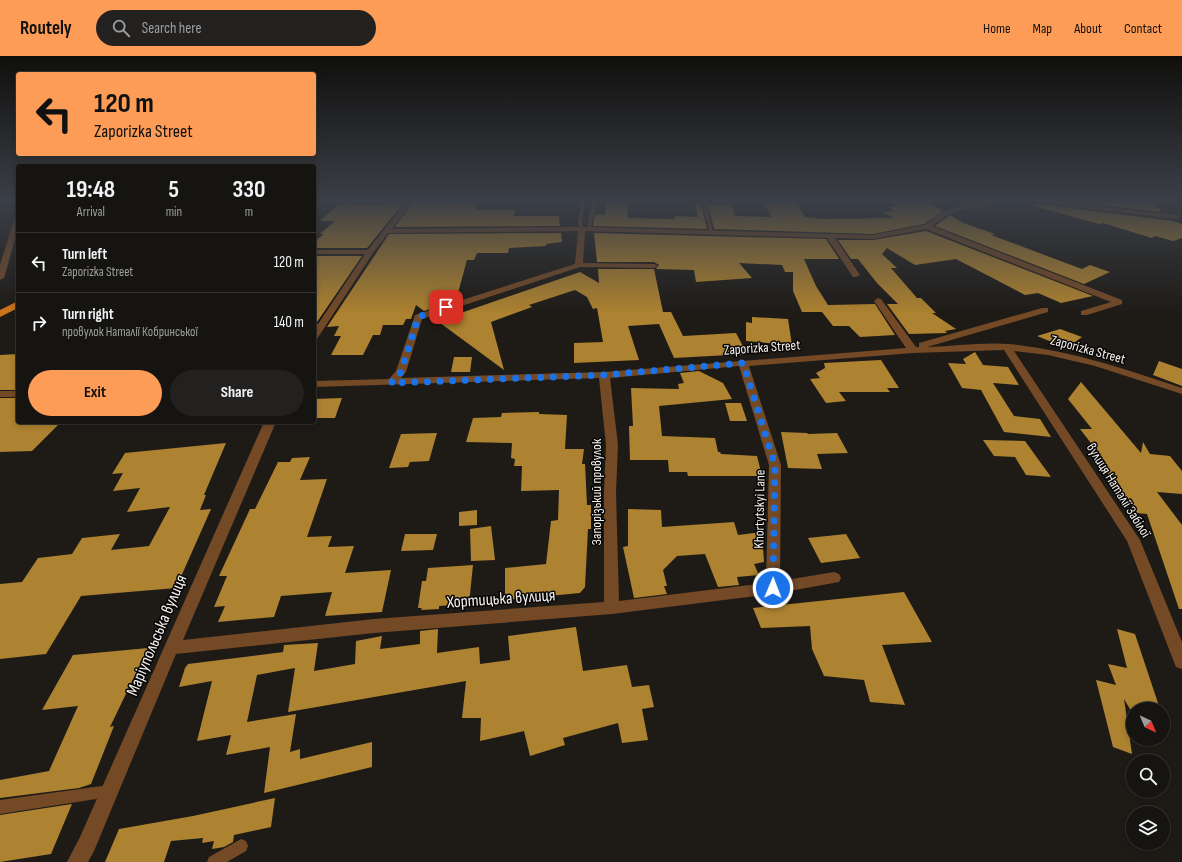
<!DOCTYPE html>
<html lang="en">
<head>
<meta charset="utf-8">
<style>
	body { margin:0; font-family:"Sofia Sans Condensed",sans-serif; background:#23211f; color:#f1f3f6; height:100vh; display:flex; flex-direction:column; font-size:15px; white-space:nowrap }
	* { box-sizing:border-box; margin:0 }
	p { font-size:13px; color:#9e9e9f }
	.icon { flex:none; width:22px; height:22px; fill:none; stroke:currentColor; stroke-width:2; stroke-linecap:round; stroke-linejoin:round }
	.map { position:relative; flex:1; overflow:hidden }
	.drawer { position:absolute; left:16px; top:108px; width:300px; height:260px; display:flex; flex-direction:column; background:#161411; border-radius:4px; box-shadow:0 2px 6px #0003,0 0 0 1px #353331 }
	.drawer>* { flex:none }
	.top-card { position:absolute; left:16px; top:16px; width:300px; height:84px; border-radius:4px; box-shadow:0 2px 6px #0003,0 0 0 1px #353331; background:#fd9c56; color:#111; overflow:hidden }
	.needle { width:26px; rotate:136deg }
	.fabs { position:absolute; left:1126px; top:646px; display:grid; gap:8px }
	.fabs a { display:grid; place-items:center; width:44px; height:44px; border-radius:50%; background:#161411; box-shadow:0 2px 6px #0003,0 0 0 1px #353331; font-size:20px }
	.pin { position:absolute; display:grid; place-items:center; width:34px; height:34px; color:#fff; margin:-17px; border-radius:8px; box-shadow:0 2px 6px #0006 }
	.me { position:absolute; width:44px; margin:-22px; rotate:1deg; stroke-linejoin:round; filter:drop-shadow(0 0 3px #0008) }
	.turn { display:flex; align-items:center; gap:14px; height:84px; padding:0 12px; font-size:18px }
	.turn .icon { width:52px; height:52px; stroke-width:2.5 }
	.turn b { display:block; font-size:28px; line-height:34px }
	.eta { display:flex; justify-content:space-evenly; align-items:center; height:68px; text-align:center }
	.eta b { font-size:24px; font-weight:700; line-height:28px }
	.primary-button { display:flex; gap:8px; margin-top:auto; padding:8px 12px }
	.primary-button a { flex:1; height:46px; border-radius:24px; background:#fd9c56; color:#111; font-size:16px; font-weight:700; line-height:46px; text-align:center }
	.primary-button a+a { background:#23211f; color:#f1f3f6 }
	ul { padding:0; list-style:none }
	li { display:flex; align-items:center; gap:12px; height:60px; padding:0 12px; border-top:1px solid #353331 }
	li div { flex:1 }
	li b { display:block; font-size:15px }
	li em { font-style:normal }
	header { display:flex; align-items:center; gap:24px; box-sizing:border-box; height:56px; padding:0 20px; background:#fd9c56; color:#111 }
	header strong { font-size:19px }
	nav { display:flex; gap:22px; margin-inline-start:auto; font-size:14px }
	.search { width:280px; height:36px; background:#23211f; display:flex; align-items:center; gap:10px; box-sizing:border-box; padding:0 14px; border-radius:22px; color:#9e9e9f; font-size:15px }
	.map>svg:first-child { display:block }
</style>
</head>
<body>
<header>
<strong>Routely</strong>
<div class="search"><svg class="icon" aria-label="search" viewBox="0 0 24 24"><circle cx="10" cy="10" r="6"/><path d="M15 15l6 6"/></svg>Search here</div>
<nav><a>Home</a><a>Map</a><a>About</a><a>Contact</a></nav>
</header>
<div class="map">
<svg width="1182" height="806" viewBox="0 0 1182 806">
	<rect width="100%" height="100%" fill="#1e1b17"/>
	<path fill="#ad8230" d="M 384,145 L 405,145 L 367,192 L 314,192 L 314,186 L 324,178 L 320,178 L 335,165 L 320,165 L 339,148 L 384,149 Z
		M 414,145 L 446,145 L 443,148 L 476,148 L 476,154 L 515,154 L 514,160 L 559,160 L 560,170 L 395,171 Z
		M 606,145 L 627,145 L 628,162 L 675,163 L 674,160 L 698,161 L 695,148 L 701,148 L 707,173 L 593,170 L 595,158 L 605,159 Z
		M 890,145 L 925,145 L 943,155 L 924,168 L 873,178 L 714,173 L 708,148 L 732,149 L 735,160 L 771,161 L 765,148 L 797,148 L 805,161 L 817,162 L 818,163 L 894,162 L 883,156 L 895,155 L 888,151 L 897,150 Z
		M 1069,145 L 1157,145 L 1155,151 L 1161,152 L 1160,156 Z
		M 1035,147 L 1038,148 L 1173,165 L 1182,168 L 1182,182 L 1173,185 L 1155,180 L 1152,182 L 1103,167 L 1099,168 L 1034,150 Z
		M 950,159 L 963,167 L 995,178 L 991,179 L 1082,213 L 1090,209 L 1110,216 L 1084,228 L 935,170 Z
		M 926,175 L 1093,240 L 1061,247 L 1038,237 L 1025,239 L 956,203 L 915,209 L 887,192 L 882,198 L 897,212 L 891,212 L 917,242 L 921,242 L 936,257 L 932,257 L 956,273 L 945,275 L 947,277 L 909,278 L 887,248 L 898,248 L 877,227 L 858,203 L 851,203 L 838,184 L 873,184 Z
		M 561,177 L 562,186 L 546,188 L 546,190 L 509,192 L 508,197 L 477,197 L 474,204 L 467,204 L 456,244 L 424,255 L 416,249 L 411,263 L 406,263 L 403,269 L 383,269 L 380,279 L 373,279 L 363,299 L 331,299 L 341,280 L 334,280 L 339,270 L 327,271 L 389,178 Z
		M 594,177 L 826,183 L 839,203 L 804,203 L 816,230 L 828,249 L 875,248 L 895,279 L 860,281 L 849,270 L 833,270 L 822,256 L 802,256 L 793,235 L 793,216 L 785,216 L 782,209 L 739,207 L 752,222 L 696,226 L 694,214 L 656,213 L 659,209 L 654,206 L 597,206 Z
		M 314,200 L 362,200 L 317,266 L 314,266 Z
		M 598,213 L 654,213 L 663,256 L 671,256 L 683,280 L 736,277 L 747,298 L 674,302 L 659,268 L 628,270 L 639,304 L 574,307 L 574,287 L 603,286 L 597,252 L 593,253 L 587,241 L 575,234 L 529,249 L 532,251 L 491,266 L 504,314 L 432,261 L 454,254 L 452,260 L 580,216 L 599,227 Z
		M 752,261 L 788,263 L 792,289 L 746,285 L 746,266 L 752,267 Z
		M 1060,273 L 1082,281 L 1067,292 L 1037,280 Z
		M 975,296 L 983,309 L 1008,311 L 1019,329 L 993,327 L 1014,360 L 1040,363 L 1051,381 L 1004,376 L 981,334 L 962,332 L 948,307 L 966,308 L 963,303 Z
		M 18,298 L 18,334 L 0,334 L 0,299 Z
		M 454,301 L 472,301 L 470,316 L 451,316 Z
		M 881,304 L 899,332 L 887,332 L 890,336 L 839,336 L 846,345 L 826,347 L 810,323 L 820,322 L 816,317 L 825,312 L 824,307 Z
		M 1159,305 L 1182,313 L 1182,330 L 1153,319 Z
		M 699,315 L 723,327 L 732,343 L 659,350 L 662,380 L 715,382 L 718,396 L 720,396 L 721,398 L 757,400 L 762,420 L 688,420 L 687,416 L 669,416 L 668,404 L 630,404 L 629,370 L 633,370 L 631,332 L 679,333 L 678,328 L 684,327 L 680,317 Z
		M 1081,326 L 1141,397 L 1143,386 L 1150,398 L 1170,400 L 1182,415 L 1182,438 L 1157,436 L 1182,469 L 1182,553 L 1179,553 L 1147,458 L 1137,457 L 1095,400 L 1101,400 L 1080,373 L 1092,373 L 1068,343 Z
		M 0,342 L 18,342 L 18,366 L 61,366 L 32,395 L 0,396 Z
		M 342,342 L 335,362 L 314,362 L 314,343 Z
		M 725,347 L 741,347 L 747,365 L 730,365 Z
		M 539,356 L 539,358 L 567,359 L 565,393 L 584,393 L 582,408 L 585,408 L 587,449 L 591,449 L 591,473 L 588,473 L 585,531 L 580,537 L 505,544 L 505,512 L 546,508 L 551,465 L 558,464 L 559,434 L 521,435 L 522,410 L 514,410 L 515,403 L 511,402 L 512,387 L 466,386 L 473,362 L 501,361 L 502,357 Z
		M 781,376 L 807,377 L 808,378 L 837,377 L 848,397 L 817,398 L 822,413 L 788,412 Z
		M 437,377 L 429,405 L 410,406 L 408,411 L 389,412 L 401,378 Z
		M 983,384 L 1025,385 L 1051,421 L 1026,419 L 1015,401 L 994,400 Z
		M 226,387 L 204,439 L 206,439 L 200,454 L 211,453 L 176,532 L 81,540 L 46,598 L 0,603 L 0,528 L 22,526 L 38,502 L 72,498 L 82,482 L 120,478 L 111,494 L 149,490 L 170,451 L 127,456 L 140,432 L 113,435 L 123,417 L 112,418 L 125,397 Z
		M 310,401 L 300,424 L 327,423 L 307,481 L 332,480 L 328,491 L 354,490 L 345,517 L 391,514 L 382,556 L 325,560 L 332,536 L 281,540 L 274,561 L 218,566 L 225,550 L 214,551 L 227,520 L 219,520 L 250,453 L 255,453 L 278,406 L 290,406 L 292,402 Z
		M 628,453 L 661,454 L 662,471 L 734,466 L 738,479 L 762,476 L 764,506 L 754,508 L 759,519 L 737,521 L 739,529 L 718,531 L 705,498 L 677,500 L 663,514 L 667,530 L 664,530 L 667,538 L 634,542 L 623,491 L 628,490 Z
		M 477,454 L 477,469 L 459,470 L 459,456 Z
		M 491,470 L 495,504 L 471,505 L 470,473 Z
		M 405,478 L 437,478 L 433,494 L 401,495 Z
		M 846,478 L 860,502 L 821,507 L 808,482 Z
		M 473,509 L 469,548 L 439,550 L 439,553 L 421,554 L 422,552 L 418,552 L 422,525 L 426,525 L 428,512 Z
		M 904,536 L 932,586 L 882,589 L 905,649 L 870,646 L 864,624 L 824,620 L 812,593 L 810,570 L 761,572 L 753,552 Z
		M 576,571 L 583,615 L 627,609 L 632,631 L 649,629 L 654,651 L 642,653 L 648,684 L 622,687 L 618,667 L 563,682 L 565,689 L 530,700 L 524,675 L 480,685 L 481,662 L 462,662 L 466,625 L 288,656 L 295,612 L 257,619 L 247,666 L 296,658 L 290,696 L 300,693 L 300,703 L 372,686 L 372,711 L 264,737 L 270,691 L 226,699 L 231,679 L 197,685 L 212,625 L 179,631 L 185,612 L 188,608 L 283,596 L 284,589 L 318,587 L 314,615 L 355,608 L 356,585 L 382,580 L 380,593 L 420,588 L 420,575 L 438,573 L 437,597 L 479,591 L 480,608 L 510,604 L 508,580 Z
		M 1117,573 L 1135,578 L 1160,653 L 1130,653 L 1124,643 L 1132,698 L 1113,691 L 1096,624 L 1116,629 L 1108,608 L 1127,612 Z
		M 148,592 L 110,671 L 114,670 L 91,728 L 79,732 L 0,742 L 0,724 L 49,715 L 78,650 L 42,654 L 73,599 Z
		M 275,742 L 271,771 L 234,779 L 233,786 L 224,791 L 212,793 L 214,785 L 202,787 L 203,782 L 171,785 L 164,806 L 105,806 L 119,773 L 193,760 Z
		M 72,748 L 51,798 L 0,806 L 0,759 Z"/>
	<g fill="none" stroke-linecap="round" stroke-linejoin="round">
		<path fill="#744926" fill-rule="evenodd" d="M 581,145 L 585,145 L 582,167 L 584,173 L 582,174 L 580,173 L 578,167 Z
			M 592,145 L 596,145 L 591,173 L 589,174 L 587,173 Z
			M 702,145 L 706,145 L 713,176 L 709,175 Z
			M 314,268 L 321,268 L 324,270 L 321,272 L 314,272 Z
			M 109,729 L 114,730 L 115,735 L 114,740 L 109,741 L 0,758 L 0,744 Z
			M 241,783 L 246,785 L 248,790 L 246,795 L 227,806 L 207,806 L 209,801 Z"/>
		<path fill="#744926" fill-rule="evenodd" d="M 407,145 L 413,145 L 392,173 L 589,171 L 873,179 L 925,169 L 939,158 L 960,150 L 986,145 L 1006,145 L 954,156 L 944,161 L 932,170 L 1122,244 L 1122,248 L 1087,259 L 1081,259 L 1081,255 L 1111,246 L 926,173 L 873,183 L 835,182 L 860,219 L 856,221 L 853,221 L 827,182 L 585,175 L 583,207 L 654,208 L 658,210 L 654,212 L 580,211 L 422,263 L 406,316 L 401,322 L 604,316 L 906,292 L 874,245 L 878,242 L 881,243 L 916,291 L 919,291 L 919,287 L 1042,252 L 1048,252 L 1048,256 L 927,291 C 954,290 982,286 1009,288 C 1069,294 1125,313 1182,332 L 1182,338 L 1095,310 L 1048,299 L 1014,295 L 1140,484 L 1182,586 L 1182,613 L 1176,611 L 1174,606 L 1127,485 L 1004,294 L 913,297 L 749,310 L 781,409 L 780,525 L 834,516 L 839,518 L 841,522 L 839,526 L 773,538 L 612,558 L 374,577 L 176,598 L 94,795 L 88,806 L 67,806 L 80,781 L 264,366 L 276,366 L 183,584 L 374,563 L 604,546 L 604,437 L 606,389 L 599,322 L 314,331 L 314,325 L 389,323 L 396,315 L 415,259 L 575,208 L 578,175 L 388,177 L 373,197 L 317,283 L 314,284 L 314,274 L 365,198 L 314,198 L 314,194 L 368,194 ZM 739,310 L 769,409 L 766,527 L 619,545 L 616,437 L 618,389 L 610,322 Z
			M 1035,145 L 1055,145 L 1176,159 L 1179,161 L 1176,163 L 1038,147 Z
			M 18,159 L 18,173 L 4,222 L 0,224 L 0,209 L 15,161 Z
			M 0,335 L 18,335 L 18,341 L 0,341 Z"/>
		<path fill="#ce741c" fill-rule="evenodd" d="M 18,245 L 18,252 L 0,261 L 0,254 Z"/>
	</g>
	<linearGradient id="sky" x2="0" y2="1"><stop stop-color="#100f0d"/><stop offset="0.56" stop-color="#3b3f47"/><stop offset="1" stop-color="#3b3f47" stop-opacity="0"/></linearGradient>
	<rect width="1182" height="258" fill="url(#sky)"/>
	<g fill="none" stroke-linecap="round" stroke-linejoin="round">
		<path stroke="#1a73e8" stroke-width="7" stroke-dasharray="0 12.6" d="M 446,251 L 418,261 L 401,316 L 391,327 L 604,319 L 743,307 L 775,409 L 773,532"/>
	</g>
	<g text-anchor="middle" stroke-width="3" stroke-linejoin="round" paint-order="stroke">
		<g font-size="14" fill="#f4f2f0" stroke="#070605">
			<text transform="translate(762 291) rotate(-4)" y="5">Zaporizka Street</text>
			<text transform="translate(1088 293) rotate(15)" y="5">Zaporizka Street</text>
			<text transform="translate(1119 434) rotate(58)" y="5">вулиця Наталії Забілої</text>
			<text transform="translate(596 436) rotate(-90)" y="5">Запорізький провулок</text>
			<text transform="translate(759 453) rotate(-89)" y="5">Khortytskyi Lane</text>
		</g>
		<g font-size="17" fill="#f4f2f0" stroke="#070605">
			<text transform="translate(501 542) rotate(-4)" y="6">Хортицька вулиця</text>
			<text transform="translate(156 579) rotate(-67)" y="6">Маріупольська вулиця</text>
		</g>
	</g>
</svg>
<div class="fabs">
<a><svg class="needle" viewBox="-14 -14 28 28"><path d="M0-13l5 13h-10z" fill="#e53935"/><path d="M0 13l5-13h-10z" fill="#9e9e9f"/></svg></a>
<a><svg class="icon" aria-label="search" viewBox="0 0 24 24"><circle cx="10" cy="10" r="6"/><path d="M15 15l6 6"/></svg></a>
<a><svg class="icon" aria-label="layers" viewBox="0 0 24 24"><path d="M12 4l9 5-9 5-9-5zM3 14l9 5 9-5"/></svg></a>
</div>
<div class="pin" style="left:446px;top:251px;background:#d93025"><svg class="icon" aria-label="arrive" viewBox="0 0 24 24"><path d="M6 21V4h12l-3 4 3 4H6"/></svg></div>
<svg class="me" style="left:773px;top:532px" viewBox="-20 -20 40 40"><circle r="17" fill="#1a73e8" stroke="#fff" stroke-width="3"/><path d="M0-11L8 9 0 5-8 9z" fill="#fff"/></svg>
<div class="top-card">
<div class="turn"><svg class="icon" aria-label="left" viewBox="0 0 24 24"><path d="M17 20v-9H6M10 6l-5 5 5 5"/></svg><div><b>120 m</b>Zaporizka Street</div></div>
</div>
<section class="drawer">
<div class="eta">
<div><b>19:48</b><p>Arrival</p></div>
<div><b>5</b><p>min</p></div>
<div><b>330</b><p>m</p></div>
</div>
<ul>
<li><svg class="icon" aria-label="left" viewBox="0 0 24 24"><path d="M17 20v-9H6M10 6l-5 5 5 5"/></svg><div><b>Turn left</b><p>Zaporizka Street</p></div><em>120 m</em></li>
<li><svg class="icon" aria-label="right" viewBox="0 0 24 24"><path d="M7 20v-9h11M14 6l5 5-5 5"/></svg><div><b>Turn right</b><p>провулок Наталії Кобринської</p></div><em>140 m</em></li>
</ul>
<div class="primary-button"><a>Exit</a><a>Share</a></div>
</section>
</div>
</body>
</html>
